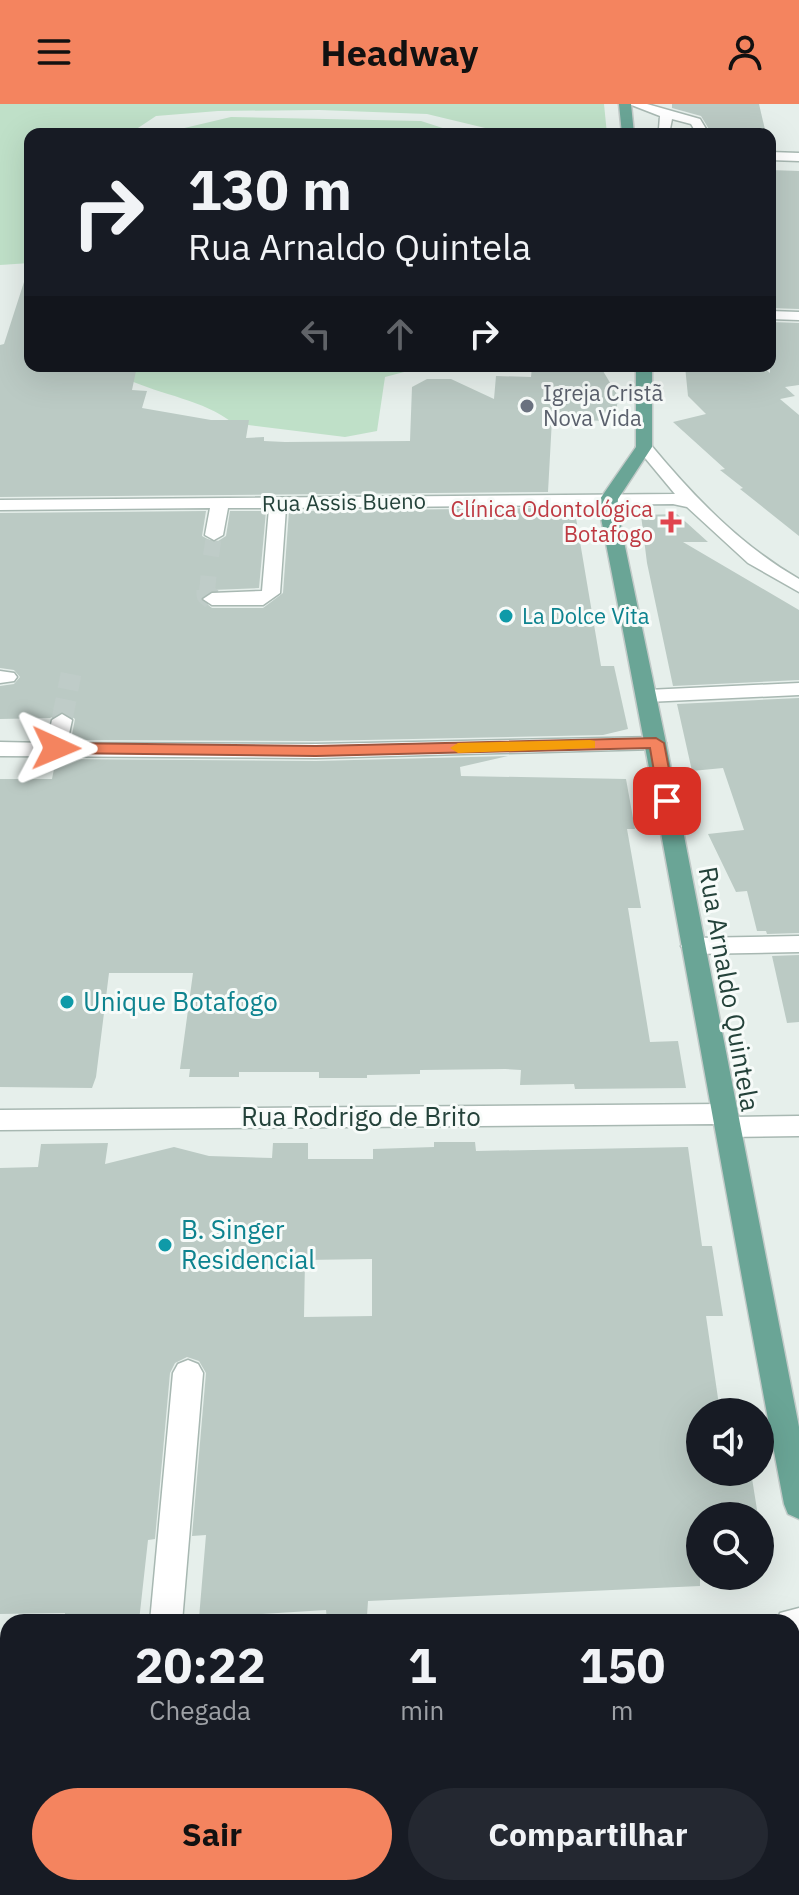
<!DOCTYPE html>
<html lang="pt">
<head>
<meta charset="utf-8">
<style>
	body { margin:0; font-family:"IBM Plex Sans",sans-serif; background:#242831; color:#f1f3f6; height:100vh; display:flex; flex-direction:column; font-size:30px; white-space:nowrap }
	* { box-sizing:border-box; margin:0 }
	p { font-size:26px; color:#9ea1a6 }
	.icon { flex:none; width:44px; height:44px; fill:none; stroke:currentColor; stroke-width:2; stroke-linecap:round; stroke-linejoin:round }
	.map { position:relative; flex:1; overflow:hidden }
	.side { position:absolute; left:0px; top:1510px; width:800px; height:282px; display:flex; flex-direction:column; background:#171b24; border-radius:24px 24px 0 0; box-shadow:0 8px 32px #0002 }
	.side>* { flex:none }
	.top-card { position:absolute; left:24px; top:24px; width:752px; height:244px; border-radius:16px; box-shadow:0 8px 32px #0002; background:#171b24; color:#f1f3f6; overflow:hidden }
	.controls { position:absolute; left:686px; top:1294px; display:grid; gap:16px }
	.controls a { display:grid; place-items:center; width:88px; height:88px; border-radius:50%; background:#171b24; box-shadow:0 8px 32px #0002; font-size:40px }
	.pin { position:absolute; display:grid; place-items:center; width:68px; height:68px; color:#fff; margin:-34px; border-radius:16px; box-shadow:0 4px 12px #0006 }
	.me { position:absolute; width:88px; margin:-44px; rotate:91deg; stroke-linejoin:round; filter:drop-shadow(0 0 6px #0008) }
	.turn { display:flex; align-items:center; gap:28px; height:168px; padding:0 32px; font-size:36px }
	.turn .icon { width:104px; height:104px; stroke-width:2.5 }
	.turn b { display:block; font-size:56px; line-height:68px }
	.lanes { display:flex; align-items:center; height:76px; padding:0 32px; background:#0003; justify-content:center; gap:40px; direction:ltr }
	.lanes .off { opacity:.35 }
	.eta { display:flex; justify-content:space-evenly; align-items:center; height:136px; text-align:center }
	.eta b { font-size:48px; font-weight:800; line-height:56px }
	.action { display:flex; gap:16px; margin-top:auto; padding:16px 32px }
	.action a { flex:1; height:92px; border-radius:48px; background:#f4845f; color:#111; font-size:32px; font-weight:800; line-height:92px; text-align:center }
	.action a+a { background:#242831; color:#f1f3f6 }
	header { display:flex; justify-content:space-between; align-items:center; height:104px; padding:0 32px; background:#f4845f; color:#111; font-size:36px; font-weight:800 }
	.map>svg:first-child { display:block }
</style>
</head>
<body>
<header><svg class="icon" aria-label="menu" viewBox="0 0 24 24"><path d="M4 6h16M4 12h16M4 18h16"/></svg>Headway<svg class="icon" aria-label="person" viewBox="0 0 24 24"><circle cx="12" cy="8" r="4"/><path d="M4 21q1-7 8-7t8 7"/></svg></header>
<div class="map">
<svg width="799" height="1791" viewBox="0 0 799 1791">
	<rect width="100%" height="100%" fill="#e6efeb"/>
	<path fill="#d4dfda" d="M 8,1624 L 8,1784 L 18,1784 L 17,1791 L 0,1791 L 0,1625 Z"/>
	<path fill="#bfe0c8" d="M 0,0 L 604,0 L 607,30 L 510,30 L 427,10 L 319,6 L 218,7 L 156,12 L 129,30 L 30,30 L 30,159 L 0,161 Z
		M 231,13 L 421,17 L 461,30 L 159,30 Z
		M 131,262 L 494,262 L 494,268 L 408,267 L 385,273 L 377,327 L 345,333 L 233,319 C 204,296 161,291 127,275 Z"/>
	<path fill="#bbcac4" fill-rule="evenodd" d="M 672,0 L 759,0 L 766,30 L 712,30 L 701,12 L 672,4 Z
		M 770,66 L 799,67 L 799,205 L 770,204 Z
		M 24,178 L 30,179 L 30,262 L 119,262 L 118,267 L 136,267 L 132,286 L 147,287 L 142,304 L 211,316 L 249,316 L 246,334 L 264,333 L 264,337 L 285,338 L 410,337 L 412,283 L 427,275 L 451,275 L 494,295 L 496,272 L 531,273 L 532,262 L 600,262 L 618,292 L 616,312 L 607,312 L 606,317 L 552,315 L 548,388 L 0,393 L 0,241 L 4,240 Z
		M 770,218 L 799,219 L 799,281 L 785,283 L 795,292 L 780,295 L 799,311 L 799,432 L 740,385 L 743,384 L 720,366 L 725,365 L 673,318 L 706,310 L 688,292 L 685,262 L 762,262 L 770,269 Z
		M 547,404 L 546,413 L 576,414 L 601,562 L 614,562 L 628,625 L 603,631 L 316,637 L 71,636 L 75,615 L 64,607 L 50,614 L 0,615 L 0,582 L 14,580 L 20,573 L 14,566 L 0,564 L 0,409 L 206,407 L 202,432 L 215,439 L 226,432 L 230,407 L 266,407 L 259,484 L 212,486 L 200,494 L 212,504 L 263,504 L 283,489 L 289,407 Z
		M 677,410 L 708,438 L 683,438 L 799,506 L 799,576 L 673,582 L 647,459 L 641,411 Z
		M 799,594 L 799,829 L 767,830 L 766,827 L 757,827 L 747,787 L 736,788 L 708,730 L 744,726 L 723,664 L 692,667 L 677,600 Z
		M 508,652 L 460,663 L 461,672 L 626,675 L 635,725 L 627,725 L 641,804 L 628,804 L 650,938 L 678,937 L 686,984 L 575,985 L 574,980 L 520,981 L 521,966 L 505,965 L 420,966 L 420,970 L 367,971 L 367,974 L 319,974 L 319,968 L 239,968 L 239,973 L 189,973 L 190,965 L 180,965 L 193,869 L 109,869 L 96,973 L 92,984 L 0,983 L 0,675 L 52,675 L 56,655 L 316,657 Z
		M 799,851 L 799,918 L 787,919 L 772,852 Z
		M 434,1038 L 475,1038 L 476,1047 L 688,1043 L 702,1142 L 712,1142 L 723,1212 L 706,1212 L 720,1308 L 700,1308 L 700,1368 L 751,1368 L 758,1412 L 700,1412 L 700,1482 L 368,1497 L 367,1512 L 327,1516 L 326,1506 L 199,1514 L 206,1431 L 192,1432 L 206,1269 L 199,1257 L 187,1253 L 175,1259 L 170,1269 L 155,1435 L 148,1436 L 139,1517 L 64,1518 L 65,1509 L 0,1510 L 0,1064 L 38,1063 L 41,1040 L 108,1039 L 105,1060 L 174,1043 L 209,1052 L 272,1054 L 273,1039 L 308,1039 L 308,1055 L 373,1055 L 373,1045 L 434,1043 ZM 372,1155 L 372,1212 L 304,1213 L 305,1156 Z"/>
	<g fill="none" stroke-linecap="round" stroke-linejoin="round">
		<path stroke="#bfccc8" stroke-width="16" stroke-dasharray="16 8" stroke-linecap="butt" d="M 211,452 L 214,431
			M 207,488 L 209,467"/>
		<path stroke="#bfccc8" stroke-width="21" stroke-dasharray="21 10" stroke-linecap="butt" d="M 207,486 L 207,491 L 212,495
			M 62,616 L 71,570"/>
		<g stroke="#a8b8b2" stroke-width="3">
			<path id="minor" d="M 629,0 L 647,0 L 700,15 L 709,30 L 697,30 L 691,20 L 672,15 L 669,30 L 654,30 L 659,25 L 660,12 Z
				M 770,48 L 799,49 L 799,57 L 770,56 Z
				M 770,207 L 799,208 L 799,216 L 770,215 Z
				M 644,338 L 650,340 C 693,392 740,441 799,475 L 799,488 L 748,459 L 687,403 L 673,400 L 286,404 L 280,489 L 263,501 L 212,501 L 203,495 L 212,489 L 262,487 L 269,404 L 228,404 L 223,431 L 214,436 L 205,431 L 210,404 L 0,406 L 0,396 L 675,390 L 636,343 Z
				M 0,567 L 14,569 L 17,573 L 14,577 L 0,579 Z
				M 799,579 L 799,591 L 647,598 L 637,592 L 647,586 Z
				M 62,610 L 72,616 L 67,639 L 316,640 L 656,633 L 666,639 L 656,645 L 316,654 L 0,652 L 0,638 L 47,639 L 52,616 Z
				M 799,832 L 799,848 L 693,850 L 685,848 L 681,842 L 685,836 L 693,834 Z
				M 723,1000 L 732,1003 L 734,1013 L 799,1012 L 799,1032 L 726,1033 L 717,1030 L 715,1020 L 0,1026 L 0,1006 Z
				M 188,1256 L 198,1260 L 203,1269 L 182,1518 L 150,1518 L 173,1269 L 178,1260 Z
				M 799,1504 L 799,1536 L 792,1537 L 792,1518 L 777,1518 L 780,1509 Z
				M 8,1563 L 8,1597 L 0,1598 L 0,1564 Z"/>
		</g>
		<g stroke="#c2cac8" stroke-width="3">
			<path id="major" d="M 619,0 L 631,0 L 634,30 L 622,30 Z
				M 636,262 L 652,262 L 652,343 L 618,395 L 617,404 L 666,639 L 799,1323 L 799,1415 L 788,1410 L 784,1400 C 721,1068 665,735 599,404 L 600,395 L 636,343 Z"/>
		</g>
		<use href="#minor" fill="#fff" fill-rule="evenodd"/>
		<use href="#major" fill="#6aa596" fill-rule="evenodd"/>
	</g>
	<path fill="#f4845f" stroke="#9f563e" stroke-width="2" d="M 656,634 L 664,639 L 675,697 L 667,703 L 659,697 L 650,644 L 316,652 L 56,649 L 48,644 L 56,639 L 316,642 Z"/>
	<path fill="#f59e0b" d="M 590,636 L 595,637 L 595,644 L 458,649 L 450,644 L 458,639 Z"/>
	<circle fill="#6b7280" stroke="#f7fbf9" stroke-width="3" cx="527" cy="302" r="8"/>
	<path fill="#e0444e" stroke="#f7fbf9" stroke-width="3" d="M667 406h8v8h8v8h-8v8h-8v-8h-8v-8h8z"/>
	<g fill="#0f9aa8" stroke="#f7fbf9" stroke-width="3">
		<circle cx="506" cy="512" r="8"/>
		<circle cx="67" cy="898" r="8"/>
		<circle cx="165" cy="1141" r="8"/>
	</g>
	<g text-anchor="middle" stroke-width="6" stroke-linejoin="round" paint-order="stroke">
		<g font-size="22" fill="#5b616d" stroke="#f7fbf9" text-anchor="start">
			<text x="543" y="297">Igreja Cristã<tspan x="543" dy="25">Nova Vida</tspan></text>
		</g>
		<g font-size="22" fill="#24423a" stroke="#f7fbf9">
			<text transform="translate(344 398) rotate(-1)" y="8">Rua Assis Bueno</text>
		</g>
		<g font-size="22" fill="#be3a42" stroke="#f7fbf9" text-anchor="end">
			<text x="653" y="413">Clínica Odontológica<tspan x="653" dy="25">Botafogo</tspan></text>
		</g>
		<g font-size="22" fill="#0d838f" stroke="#f7fbf9" text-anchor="start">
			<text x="522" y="520">La Dolce Vita</text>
		</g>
		<g font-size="26" fill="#24423a" stroke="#f7fbf9">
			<text transform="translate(729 885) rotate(80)" y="9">Rua Arnaldo Quintela</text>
			<text x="361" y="1022">Rua Rodrigo de Brito</text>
		</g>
		<g font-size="26" fill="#0d838f" stroke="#f7fbf9" text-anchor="start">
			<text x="83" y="907">Unique Botafogo</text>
			<text x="181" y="1135">B. Singer<tspan x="181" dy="30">Residencial</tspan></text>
		</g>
	</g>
</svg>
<div class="controls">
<a><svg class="icon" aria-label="sound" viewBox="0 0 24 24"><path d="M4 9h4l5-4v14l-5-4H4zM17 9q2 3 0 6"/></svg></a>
<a><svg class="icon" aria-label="search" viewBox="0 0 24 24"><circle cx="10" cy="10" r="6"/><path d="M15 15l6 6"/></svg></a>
</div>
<div class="pin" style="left:667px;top:697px;background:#d93025"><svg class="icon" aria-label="arrive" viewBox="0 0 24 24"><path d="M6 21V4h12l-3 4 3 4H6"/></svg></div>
<svg class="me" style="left:56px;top:644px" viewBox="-20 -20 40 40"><path d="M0-17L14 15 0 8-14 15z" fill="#f4845f" stroke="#fff" stroke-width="4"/></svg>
<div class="top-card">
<div class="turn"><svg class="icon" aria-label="right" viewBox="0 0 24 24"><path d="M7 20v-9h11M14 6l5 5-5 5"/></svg><div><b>130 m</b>Rua Arnaldo Quintela</div></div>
<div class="lanes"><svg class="icon off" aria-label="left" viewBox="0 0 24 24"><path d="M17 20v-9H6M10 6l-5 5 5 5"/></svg><svg class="icon off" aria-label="ahead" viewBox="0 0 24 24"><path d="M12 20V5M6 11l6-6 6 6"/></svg><svg class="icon" aria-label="right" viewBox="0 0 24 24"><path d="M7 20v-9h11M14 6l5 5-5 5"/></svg></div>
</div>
<section class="side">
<div class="eta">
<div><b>20:22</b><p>Chegada</p></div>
<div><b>1</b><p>min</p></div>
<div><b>150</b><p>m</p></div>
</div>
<div class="action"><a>Sair</a><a>Compartilhar</a></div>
</section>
</div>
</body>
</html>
